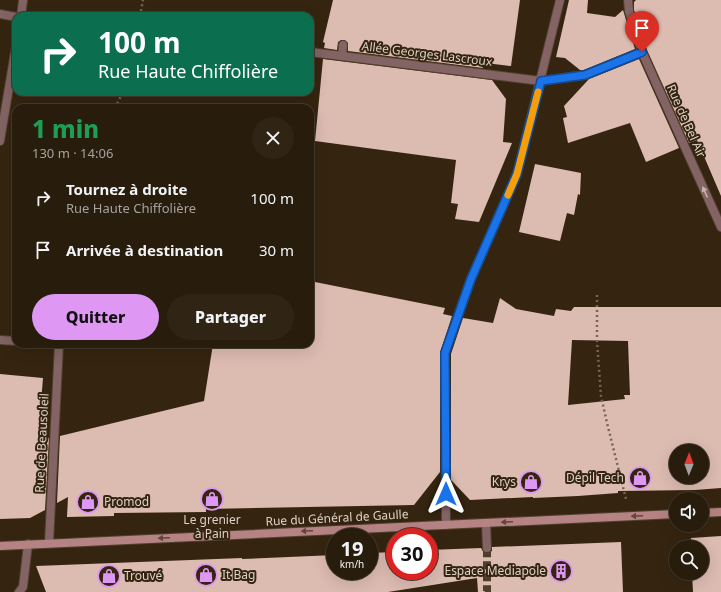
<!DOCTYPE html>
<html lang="fr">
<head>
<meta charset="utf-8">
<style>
	body { margin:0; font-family:"Noto Sans",sans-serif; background:#302515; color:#f1f3f6; height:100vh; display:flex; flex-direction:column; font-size:15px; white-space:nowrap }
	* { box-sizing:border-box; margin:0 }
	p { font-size:13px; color:#a5a19d }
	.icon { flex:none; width:22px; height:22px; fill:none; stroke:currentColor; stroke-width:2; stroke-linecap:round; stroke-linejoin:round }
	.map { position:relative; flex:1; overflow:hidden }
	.sheet { position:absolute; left:12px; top:104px; width:302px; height:244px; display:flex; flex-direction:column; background:#281c0c; border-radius:12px; box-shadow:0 4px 16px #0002,0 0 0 1px #443a2d }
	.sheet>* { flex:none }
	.top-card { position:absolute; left:12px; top:12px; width:302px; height:84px; border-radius:12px; box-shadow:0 4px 16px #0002,0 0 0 1px #443a2d; background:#0b6e4f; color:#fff; overflow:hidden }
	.needle { width:26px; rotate:1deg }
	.tools { position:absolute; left:669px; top:444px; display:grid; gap:8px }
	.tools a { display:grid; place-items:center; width:40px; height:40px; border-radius:50%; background:#281c0c; box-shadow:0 4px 16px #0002,0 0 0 1px #443a2d; font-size:20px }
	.speed { position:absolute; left:326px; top:528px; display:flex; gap:8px; font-size:20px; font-weight:700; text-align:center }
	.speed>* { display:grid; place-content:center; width:52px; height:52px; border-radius:50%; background:#281c0c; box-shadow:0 4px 16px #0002,0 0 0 1px #443a2d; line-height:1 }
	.speed small { font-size:10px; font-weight:400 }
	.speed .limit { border:6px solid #d22; background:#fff; color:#111 }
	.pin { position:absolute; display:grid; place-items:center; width:34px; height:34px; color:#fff; margin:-41px -17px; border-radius:50% 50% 50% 0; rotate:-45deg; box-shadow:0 0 4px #0007 }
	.pin .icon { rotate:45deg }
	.me { position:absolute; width:44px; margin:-22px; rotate:0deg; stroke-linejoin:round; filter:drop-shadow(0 0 3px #0008) }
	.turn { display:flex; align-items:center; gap:14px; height:84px; padding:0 20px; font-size:18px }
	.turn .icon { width:52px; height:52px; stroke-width:2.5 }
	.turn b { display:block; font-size:28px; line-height:34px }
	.round { display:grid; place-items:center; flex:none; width:42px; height:42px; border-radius:21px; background:#302515 }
	.summary { display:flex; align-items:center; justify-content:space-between; height:68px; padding:0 20px }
	h1 { font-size:24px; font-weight:800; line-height:30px; color:#1e9e55 }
	.cta { display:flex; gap:8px; margin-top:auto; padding:8px 20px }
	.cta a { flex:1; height:46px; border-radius:24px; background:#de98f3; color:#111; font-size:16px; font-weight:800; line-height:46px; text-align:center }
	.cta a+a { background:#302515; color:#f1f3f6 }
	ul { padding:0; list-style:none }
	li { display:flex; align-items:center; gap:12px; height:52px; padding:0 20px }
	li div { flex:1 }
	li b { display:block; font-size:15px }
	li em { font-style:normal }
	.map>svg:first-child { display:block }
</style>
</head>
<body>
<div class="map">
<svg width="721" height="592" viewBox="0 0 721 592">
	<rect width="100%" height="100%" fill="#352510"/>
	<path fill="#dcbbb1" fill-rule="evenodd" d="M 333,0 L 520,0 L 511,66 L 478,62 L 483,68 L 348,51 L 348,43 L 346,41 L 344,40 L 341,40 L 338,42 L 337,50 L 324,48 L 325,43 L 323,42 Z
		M 569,0 L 588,0 L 587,13 L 615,17 L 623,10 L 635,49 L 584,70 L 580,70 L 565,58 L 556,57 Z
		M 636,0 L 721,0 L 721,196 L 697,140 L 689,143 L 647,50 L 634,10 L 634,2 Z
		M 323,59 L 492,80 L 506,99 L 503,142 L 512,143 L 479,222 L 455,219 L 458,204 L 451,203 L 456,160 L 315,141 Z
		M 639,59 L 679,148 L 646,162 L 630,123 L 568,143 L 563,118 L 567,117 L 564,106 L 589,79 Z
		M 535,164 L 581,173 L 580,195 L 578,194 L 574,215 L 567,213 L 560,241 L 519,232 Z
		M 310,281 L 445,308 L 443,314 L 452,316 L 440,353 L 440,472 L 414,505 L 206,509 L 206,512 L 114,513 L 114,516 L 67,517 L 68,497 L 57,503 L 60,436 L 204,401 L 213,344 L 310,344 Z
		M 500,298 L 516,309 L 554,316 L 556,309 L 571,311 L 574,307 L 721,307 L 721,488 L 695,490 L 618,491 L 618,493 L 578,496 L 533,498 L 533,497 L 470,500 L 451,480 L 451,354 L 463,318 L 493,323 ZM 572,340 L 628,341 L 630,395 L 624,395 L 625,399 L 568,405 ZM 676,451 L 702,451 L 702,477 L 676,477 Z
		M 0,374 L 43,378 L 38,441 L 49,438 L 45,510 L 30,518 L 0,519 Z
		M 721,536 L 721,592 L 693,592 L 692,573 L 702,573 L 702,547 L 691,547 L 691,538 Z
		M 621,542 L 623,592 L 478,592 L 477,578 L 388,592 L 46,592 L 36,566 L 242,558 L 242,559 L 335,555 L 335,571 L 369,571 L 369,553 L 395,552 L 395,571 L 429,571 L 429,550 L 481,548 L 484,553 L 488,553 L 492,551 L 492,547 Z"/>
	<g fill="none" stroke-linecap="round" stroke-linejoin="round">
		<path stroke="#4e3f2b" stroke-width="8" stroke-dasharray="8 4" stroke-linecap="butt" d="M 485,592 L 487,591 L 487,548"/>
		<g stroke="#50412d" stroke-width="10">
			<path id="lane" d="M 0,14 L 16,17
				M 342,56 L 343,45"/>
		</g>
		<g stroke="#50412d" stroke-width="10">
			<path id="street" d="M 628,0 L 629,11 L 642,52 L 721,227
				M 21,16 L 23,1
				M 310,52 L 541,81 L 585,75 L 642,52
				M 0,141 L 16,46
				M 0,340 L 16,341
				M 486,523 L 487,548
				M 446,525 L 445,353 L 471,279 L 517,174 L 560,0
				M 49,543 L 59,344
				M 19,592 L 23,587 L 28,544"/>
		</g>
		<g stroke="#50412d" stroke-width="10">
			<path id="secondary" d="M 702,513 L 721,512
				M 0,546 L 676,514"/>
		</g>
		<path stroke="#746655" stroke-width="2.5" stroke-dasharray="2 3" stroke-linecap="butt" d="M 140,16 L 143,0
			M 115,108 L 123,92
			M 597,295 L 597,341 L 601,396 L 607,423 L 626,499"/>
		<use href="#lane" stroke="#836363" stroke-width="8"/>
		<use href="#street" stroke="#836363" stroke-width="8"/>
		<use href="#secondary" stroke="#b68384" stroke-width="8"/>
	</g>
	<defs><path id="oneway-solid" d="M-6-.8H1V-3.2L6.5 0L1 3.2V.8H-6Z"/></defs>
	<use fill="#c6b6ad" href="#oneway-solid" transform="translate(705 192) rotate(-114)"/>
	<g fill="#624639">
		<use href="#oneway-solid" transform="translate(637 516) rotate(177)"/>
		<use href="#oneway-solid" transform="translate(507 522) rotate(177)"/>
		<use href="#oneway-solid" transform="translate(307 531) rotate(177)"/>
		<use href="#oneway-solid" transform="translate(164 538) rotate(177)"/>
	</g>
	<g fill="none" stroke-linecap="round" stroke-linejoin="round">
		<g stroke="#114b97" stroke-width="10">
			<path id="route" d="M 446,494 L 445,353 L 471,279 L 517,174 L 541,81 L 585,75 L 642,52"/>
		</g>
		<use href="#route" stroke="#1a73e8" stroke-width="7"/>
		<path stroke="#f59e0b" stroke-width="7" d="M 508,195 L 517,174 L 538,92"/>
	</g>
	<defs>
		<g id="shop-ring" transform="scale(1.15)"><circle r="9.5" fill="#352510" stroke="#de98f3" stroke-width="1.5"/><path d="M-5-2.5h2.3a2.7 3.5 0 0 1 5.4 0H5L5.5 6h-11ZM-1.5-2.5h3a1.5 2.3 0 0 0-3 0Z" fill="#de98f3"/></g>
		<g id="building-ring" transform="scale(1.15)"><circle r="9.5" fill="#352510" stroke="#de98f3" stroke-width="1.5"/><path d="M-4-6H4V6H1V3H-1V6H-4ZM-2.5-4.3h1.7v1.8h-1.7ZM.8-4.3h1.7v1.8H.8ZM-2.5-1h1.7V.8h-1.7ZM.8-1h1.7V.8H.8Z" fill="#de98f3"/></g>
	</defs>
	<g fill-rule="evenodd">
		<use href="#shop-ring" x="640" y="478"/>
		<use href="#shop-ring" x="531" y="482"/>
		<use href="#shop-ring" x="212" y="499"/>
		<use href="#shop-ring" x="88" y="502"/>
		<use href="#building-ring" x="561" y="571"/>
		<use href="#shop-ring" x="206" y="575"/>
		<use href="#shop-ring" x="109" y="576"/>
	</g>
	<g text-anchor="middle" stroke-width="4" stroke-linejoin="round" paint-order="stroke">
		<g font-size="12" fill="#ddd2c6" stroke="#352510">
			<text transform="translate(427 54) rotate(7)" y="4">Allée Georges Lascroux</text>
			<text transform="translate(686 121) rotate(66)" y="4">Rue de Bel Air</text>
			<text transform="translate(42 443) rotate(-87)" y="4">Rue de Beausoleil</text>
			<text transform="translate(337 518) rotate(-3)" y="4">Rue du Général de Gaulle</text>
		</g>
		<g font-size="12" fill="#ddd2c6" stroke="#352510" text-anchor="end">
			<text x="624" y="482">Dépil Tech</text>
			<text x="516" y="486">Krys</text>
			<text x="104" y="506" text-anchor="start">Promod</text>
			<text x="212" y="524" text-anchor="middle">Le grenier<tspan x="212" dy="14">à Pain</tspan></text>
			<text x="546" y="575">Espace Mediapole</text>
			<text x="222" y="579" text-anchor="start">It Bag</text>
			<text x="124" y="580" text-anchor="start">Trouvé</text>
		</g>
	</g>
</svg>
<div class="tools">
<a><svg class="needle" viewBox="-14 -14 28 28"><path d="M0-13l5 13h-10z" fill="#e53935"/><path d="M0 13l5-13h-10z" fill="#a5a19d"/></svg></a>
<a><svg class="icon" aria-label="sound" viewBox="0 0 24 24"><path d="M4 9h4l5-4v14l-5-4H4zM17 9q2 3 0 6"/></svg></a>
<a><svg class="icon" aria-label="search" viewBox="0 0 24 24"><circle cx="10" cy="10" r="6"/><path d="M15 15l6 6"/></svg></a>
</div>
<div class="speed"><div>19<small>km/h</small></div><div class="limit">30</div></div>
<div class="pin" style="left:642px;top:52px;background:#d93025"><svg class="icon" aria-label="arrive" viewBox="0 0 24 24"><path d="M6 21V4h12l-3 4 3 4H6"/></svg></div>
<svg class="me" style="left:446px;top:494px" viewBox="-20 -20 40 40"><path d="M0-17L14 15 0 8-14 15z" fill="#1a73e8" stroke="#fff" stroke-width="4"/></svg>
<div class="top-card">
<div class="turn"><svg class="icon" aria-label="right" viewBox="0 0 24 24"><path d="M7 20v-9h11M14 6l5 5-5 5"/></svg><div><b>100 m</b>Rue Haute Chiffolière</div></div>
</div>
<section class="sheet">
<div class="summary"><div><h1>1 min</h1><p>130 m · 14:06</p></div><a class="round"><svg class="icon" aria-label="close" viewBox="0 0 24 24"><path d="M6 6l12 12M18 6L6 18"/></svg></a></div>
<ul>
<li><svg class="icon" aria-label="right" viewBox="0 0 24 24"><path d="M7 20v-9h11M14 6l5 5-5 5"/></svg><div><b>Tournez à droite</b><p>Rue Haute Chiffolière</p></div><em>100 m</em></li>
<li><svg class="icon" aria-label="arrive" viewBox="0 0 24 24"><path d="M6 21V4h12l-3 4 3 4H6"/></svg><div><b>Arrivée à destination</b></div><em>30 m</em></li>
</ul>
<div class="cta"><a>Quitter</a><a>Partager</a></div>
</section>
</div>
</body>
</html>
